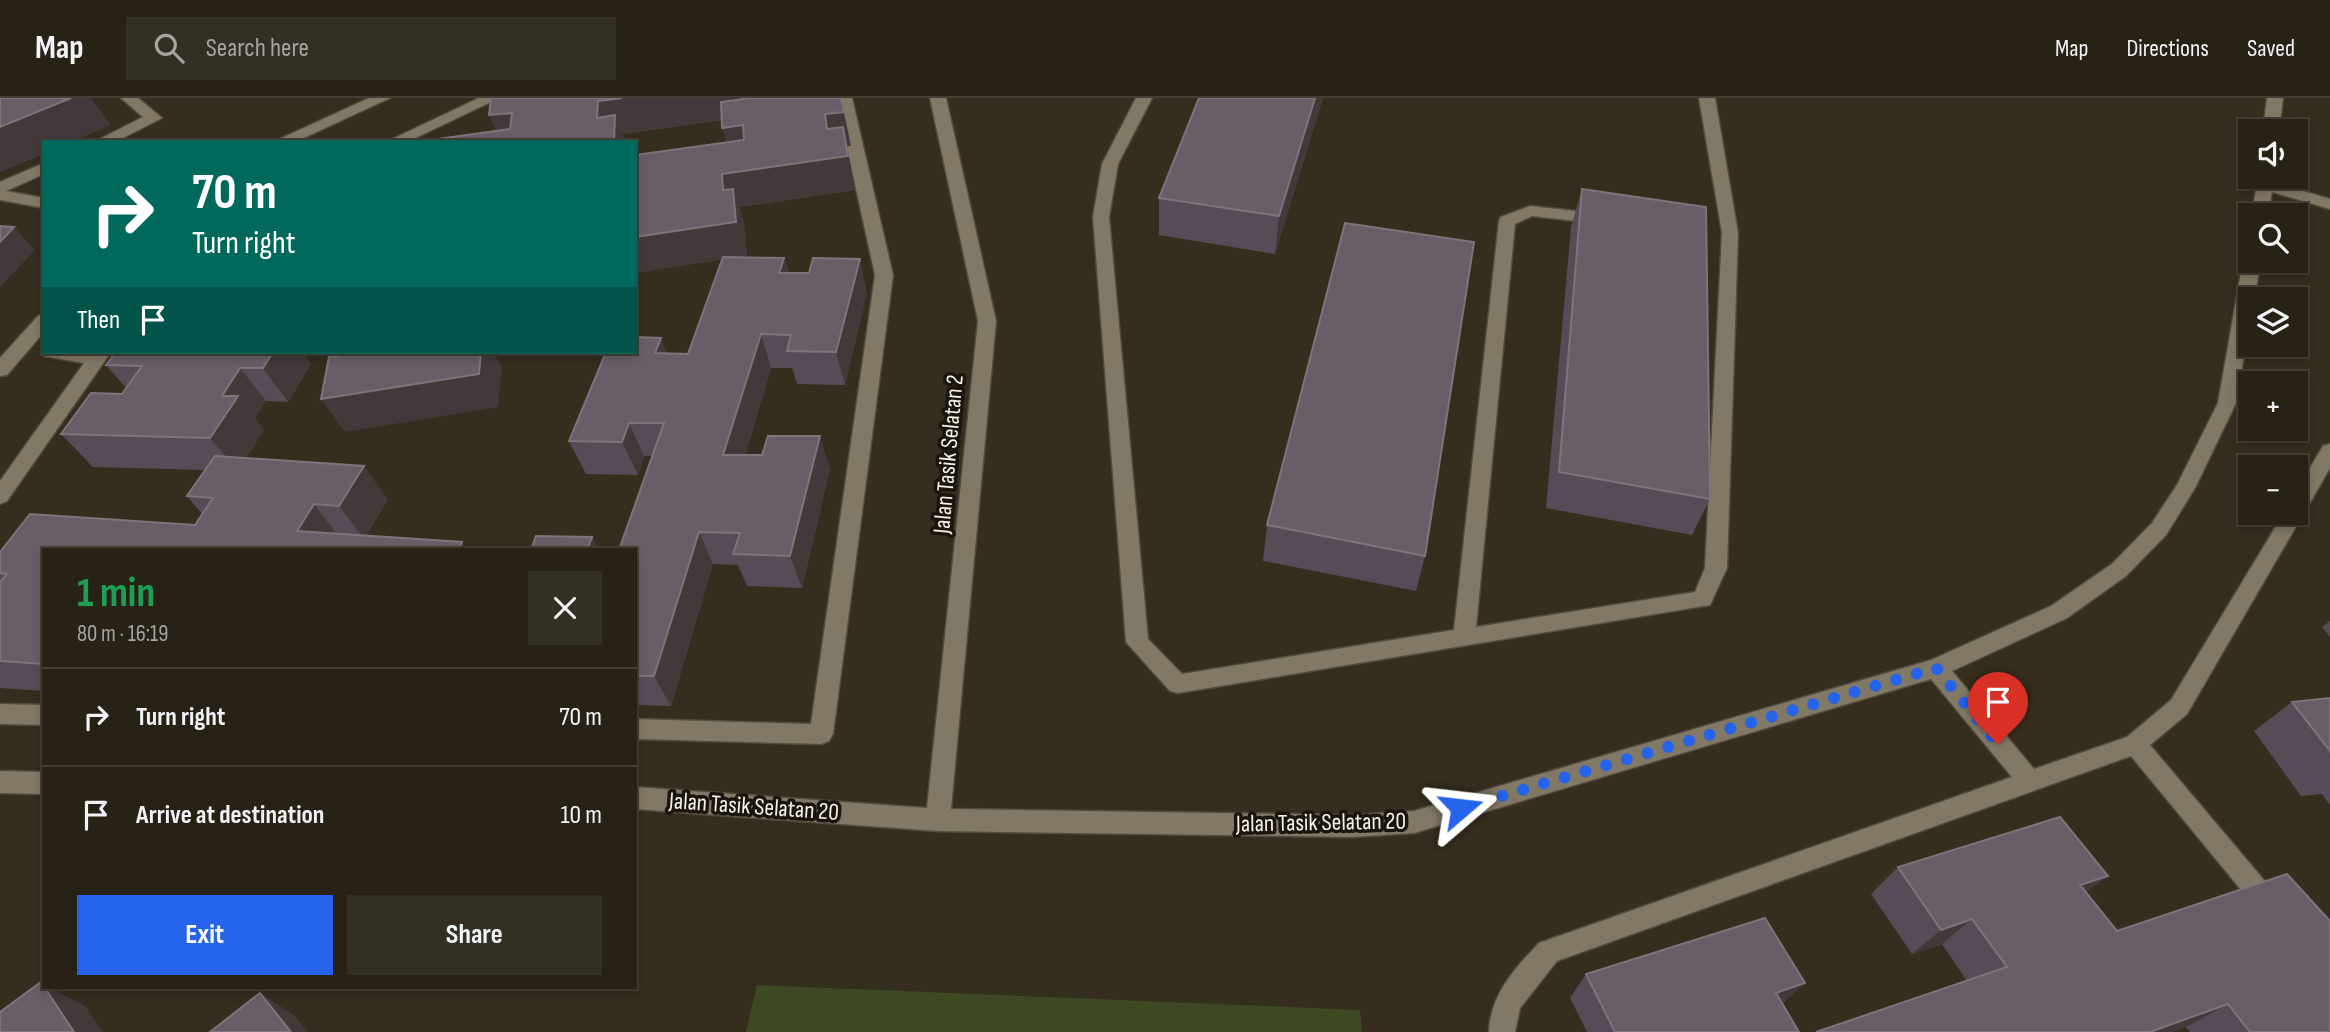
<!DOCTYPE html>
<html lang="en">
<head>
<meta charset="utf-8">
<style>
	body { margin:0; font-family:"Sofia Sans Condensed",sans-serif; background:#342f23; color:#f1f3f6; height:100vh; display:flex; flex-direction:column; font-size:26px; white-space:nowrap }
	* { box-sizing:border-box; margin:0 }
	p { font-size:23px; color:#a5a4a1 }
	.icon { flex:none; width:38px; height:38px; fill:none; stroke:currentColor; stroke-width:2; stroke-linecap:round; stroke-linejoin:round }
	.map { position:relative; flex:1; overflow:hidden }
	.drawer { position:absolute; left:42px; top:450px; width:595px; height:441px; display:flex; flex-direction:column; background:#282216; border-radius:0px; box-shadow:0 4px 10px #0003,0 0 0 2px #443f35 }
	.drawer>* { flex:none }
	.guide { position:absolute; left:42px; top:42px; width:595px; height:214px; border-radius:0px; box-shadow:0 4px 10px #0003,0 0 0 2px #443f35; background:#00695c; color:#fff; overflow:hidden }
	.controls { position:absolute; left:2238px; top:21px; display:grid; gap:14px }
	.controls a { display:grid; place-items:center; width:70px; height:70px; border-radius:0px; background:#282216; box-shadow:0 4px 10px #0003,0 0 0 2px #443f35; font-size:35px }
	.pin { position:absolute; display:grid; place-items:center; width:60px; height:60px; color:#fff; margin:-72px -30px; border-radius:50% 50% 50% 0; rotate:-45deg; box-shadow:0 0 7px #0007 }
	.pin .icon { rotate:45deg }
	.me { position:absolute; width:77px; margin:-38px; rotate:73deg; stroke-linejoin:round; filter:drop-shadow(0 0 5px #0008) }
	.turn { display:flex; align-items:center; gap:24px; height:147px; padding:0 35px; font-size:32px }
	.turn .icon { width:91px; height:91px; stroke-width:2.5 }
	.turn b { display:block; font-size:49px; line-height:60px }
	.then { display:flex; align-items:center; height:66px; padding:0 35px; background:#0003; gap:14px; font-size:26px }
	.round { display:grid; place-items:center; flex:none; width:74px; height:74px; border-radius:0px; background:#342f23 }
	.summary { display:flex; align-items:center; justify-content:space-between; height:119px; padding:0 35px }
	h1 { font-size:42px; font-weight:700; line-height:52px; color:#1e9e55 }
	.primary-button { display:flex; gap:14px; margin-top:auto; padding:14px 35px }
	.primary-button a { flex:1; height:80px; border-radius:0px; background:#2563eb; color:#fff; font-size:28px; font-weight:700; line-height:80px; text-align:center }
	.primary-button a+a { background:#342f23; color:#f1f3f6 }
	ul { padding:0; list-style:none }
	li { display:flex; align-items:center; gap:21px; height:98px; padding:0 35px; border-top:2px solid #443f35 }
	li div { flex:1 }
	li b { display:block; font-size:26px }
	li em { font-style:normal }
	header { display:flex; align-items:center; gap:42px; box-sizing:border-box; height:98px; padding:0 35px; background:#282216; border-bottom:2px solid #443f35 }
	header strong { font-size:33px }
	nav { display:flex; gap:38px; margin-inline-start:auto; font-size:24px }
	.search { width:490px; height:63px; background:#342f23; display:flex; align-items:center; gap:18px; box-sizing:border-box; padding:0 24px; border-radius:0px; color:#a5a4a1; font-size:26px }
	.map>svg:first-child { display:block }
</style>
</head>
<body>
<header>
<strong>Map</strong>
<div class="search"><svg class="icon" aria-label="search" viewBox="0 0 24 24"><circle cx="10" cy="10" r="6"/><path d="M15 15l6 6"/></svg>Search here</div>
<nav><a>Map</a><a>Directions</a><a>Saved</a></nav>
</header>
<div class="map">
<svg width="2330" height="934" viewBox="0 0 2330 934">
	<rect width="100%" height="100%" fill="#352d1e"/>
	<path fill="#3d4923" d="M 757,887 L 1360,912 L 1362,934 L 746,934 Z"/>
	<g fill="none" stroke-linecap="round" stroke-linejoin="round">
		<g stroke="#514a3d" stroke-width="3">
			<path id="minor" d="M 121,0 L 138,0 L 162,20 L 115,44 L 94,44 L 143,19 Z
				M 369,0 L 390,0 L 295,44 L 273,44 Z
				M 479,0 L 499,0 L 407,44 L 386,44 Z
				M 836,0 L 852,0 L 893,177 L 833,636 L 829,643 L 821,646 L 635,641 L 635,621 L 811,626 L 875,177 Z
				M 930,0 L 946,0 L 996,223 L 951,711 L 1353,717 L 1414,713 L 1931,562 L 2051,508 L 2112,466 L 2152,425 L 2177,387 L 2218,305 L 2243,163 L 2250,158 L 2250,163 L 2261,163 L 2254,201 L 2250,201 L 2250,222 L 2236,305 L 2195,390 L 2166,437 L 2126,478 L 2067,520 L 1952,573 L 2034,671 L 2127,639 L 2171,602 L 2284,415 L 2296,415 L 2296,393 L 2323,348 L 2330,346 L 2330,370 L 2187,616 L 2150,647 L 2279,800 L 2283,808 L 2279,816 L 2270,820 L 2261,816 L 2131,658 L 1557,863 L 1520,910 L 1515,934 L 1489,934 C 1490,897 1515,870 1539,845 L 2012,679 L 1931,581 L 1414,735 L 1353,739 L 937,733 L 635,711 L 635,689 L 927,710 L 978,223 Z
				M 1136,0 L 1152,0 L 1118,66 L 1109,119 L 1148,541 L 1182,576 L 1454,532 L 1499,123 L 1501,119 L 1530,108 L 1603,116 L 1611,121 L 1603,126 L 1532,118 L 1515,126 L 1476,529 L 1695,494 L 1705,470 L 1722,135 L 1699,0 L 1715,0 L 1738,135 L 1727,470 L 1710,507 L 1178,595 L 1170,593 L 1126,544 L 1093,119 L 1102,66 Z
				M 2267,0 L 2283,0 L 2279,33 L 2263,33 Z
				M 44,65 L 44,76 L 6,93 L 44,100 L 44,110 L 0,102 L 0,84 Z
				M 2258,79 L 2274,79 L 2273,84 L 2330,101 L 2330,111 L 2272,94 L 2268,117 L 2252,117 Z
				M 44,216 L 44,234 L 7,277 L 0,278 L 0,260 L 38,218 Z
				M 44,249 L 44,254 L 111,254 L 7,403 L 0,406 L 0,383 L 84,265 L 44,258 L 41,254 Z
				M 0,606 L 44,607 L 44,627 L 0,626 Z
				M 0,673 L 44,674 L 44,696 L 0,695 Z"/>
		</g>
		<use href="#minor" fill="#827866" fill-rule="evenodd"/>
	</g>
	<path fill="#584b58" d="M 491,0 L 731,0 L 731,3 L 851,48 L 847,48 L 855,92 L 739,109 L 744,125 L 747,158 L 738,159 L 784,160 L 789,175 L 867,195 L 845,287 L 797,286 L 792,270 L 771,270 L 745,357 L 830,371 L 802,490 L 747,488 L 738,467 L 713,466 L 671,608 L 635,607 L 635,452 L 652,358 L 644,358 L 638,377 L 586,376 L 569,343 L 668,256 L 688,256 L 722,161 L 635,175 L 727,45 L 722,22 L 622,36 L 625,44 L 415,44 L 496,33 Z
		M 1199,0 L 1323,0 L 1275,156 L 1159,137 L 1159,100 Z
		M 1582,91 L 1710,401 L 1692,437 L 1546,410 L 1571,129 Z
		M 116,254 L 302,254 L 311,266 L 288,304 L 266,303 L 255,320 L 264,332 L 246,360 L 388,401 L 366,438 L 462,444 L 467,452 L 44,452 L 44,593 L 0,590 L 0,454 L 195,427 L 202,416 L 187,398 L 205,372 L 93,369 L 61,336 L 122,296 L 126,290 L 106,267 Z
		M 1267,427 L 1425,458 L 1416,493 L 1263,463 Z
		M 2330,523 L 2330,539 L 2322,529 Z
		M 2330,600 L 2330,707 L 2322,696 L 2301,698 L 2254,633 L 2292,604 Z
		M 1898,769 L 2108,778 L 2086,794 L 2117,833 L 2330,934 L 2190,934 L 2186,929 L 1967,883 L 1942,846 L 1912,856 L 1871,796 Z
		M 1586,876 L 1805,885 L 1782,906 L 1799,934 L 1587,934 L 1570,900 Z"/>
	<path fill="#43383a" d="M 71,0 L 91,0 L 111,27 L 72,44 L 44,44 L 44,56 L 0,74 L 0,29 Z
		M 622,0 L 731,0 L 733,20 L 622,36 L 625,44 L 614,44 L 597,20 L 598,3 Z
		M 841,0 L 851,48 L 847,48 L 855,92 L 739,109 L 744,125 L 747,158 L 635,175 L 635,139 L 723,92 L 722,76 L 827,31 L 825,16 Z
		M 1315,0 L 1323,0 L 1275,156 L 1279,118 Z
		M 512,15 L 525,44 L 501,44 L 489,17 Z
		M 743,27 L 753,61 L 733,64 L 722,30 Z
		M 14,129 L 35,152 L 0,189 L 0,144 Z
		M 784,160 L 794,194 L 779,175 Z
		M 860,161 L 867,195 L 845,287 L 836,254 Z
		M 761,236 L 771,270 L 736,390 L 723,357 Z
		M 661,240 L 675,274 L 655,255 Z
		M 273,254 L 302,254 L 311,266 L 288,304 L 263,270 Z
		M 344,254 L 373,254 L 357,273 Z
		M 470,254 L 493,254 L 502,269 L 498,309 L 345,334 L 321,301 Z
		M 240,270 L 266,303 L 255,320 L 264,332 L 238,373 L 210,340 L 222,298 Z
		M 629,325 L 644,358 L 638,377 L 622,344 Z
		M 820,338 L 830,371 L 802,490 L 790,458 Z
		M 364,368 L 388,401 L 364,441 L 339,408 Z
		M 314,406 L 339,439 L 297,433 Z
		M 699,434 L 713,466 L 671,608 L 654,578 Z
		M 592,439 L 599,452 L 587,452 Z
		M 462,444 L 467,452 L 458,452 Z
		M 2108,778 L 2073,804 L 2080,787 Z
		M 1972,821 L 1942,846 L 1912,856 L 1941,832 Z
		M 1805,885 L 1780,908 L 1776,895 Z
		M 44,889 L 50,889 L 85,908 L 103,934 L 74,934 Z
		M 260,895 L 295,918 L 308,934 L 291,934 Z
		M 2228,906 L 2186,929 L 2173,934 L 2150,934 Z"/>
	<path fill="#695d67" stroke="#7f747b" stroke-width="2" d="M 0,0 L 71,0 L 0,29 Z
		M 491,0 L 622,0 L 598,3 L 597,20 L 615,17 L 614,44 L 416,44 L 510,31 L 512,15 L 489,17 Z
		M 750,0 L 841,0 L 844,14 L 825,16 L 827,31 L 843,29 L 848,58 L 722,76 L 723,92 L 733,91 L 736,124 L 635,139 L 635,57 L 744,42 L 743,27 L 722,30 L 721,4 Z
		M 1199,0 L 1315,0 L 1279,118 L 1159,100 Z
		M 1582,91 L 1706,109 L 1710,401 L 1559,374 Z
		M 1345,125 L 1474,144 L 1425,458 L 1267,427 Z
		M 0,128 L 14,129 L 0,144 Z
		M 723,159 L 784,160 L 779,175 L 809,175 L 813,160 L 860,161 L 836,254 L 787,253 L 791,237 L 761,236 L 723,357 L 762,357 L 768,338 L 820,338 L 790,458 L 733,456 L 740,435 L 699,434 L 654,578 L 635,578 L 635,452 L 619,452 L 664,325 L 629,325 L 622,344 L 569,343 L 606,254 L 635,254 L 635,239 L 661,240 L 655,255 L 688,256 Z
		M 116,254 L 273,254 L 263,270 L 240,270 L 222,298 L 238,298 L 210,340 L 61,336 L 91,295 L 122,296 L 142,268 L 106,267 Z
		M 358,254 L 481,254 L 479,276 L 321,301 L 329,259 L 358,255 Z
		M 215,358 L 364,368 L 339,408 L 314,406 L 297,433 L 462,444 L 458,452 L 44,452 L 44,566 L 0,563 L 0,484 L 7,476 L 0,475 L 0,454 L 30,416 L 195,427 L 213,400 L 187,398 Z
		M 536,438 L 592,439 L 587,452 L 531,452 Z
		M 2330,600 L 2330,653 L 2292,604 Z
		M 2060,719 L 2108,778 L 2080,787 L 2117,833 L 2287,776 L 2330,823 L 2330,934 L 2250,934 L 2228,906 L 2150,934 L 1816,934 L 2007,869 L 1972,821 L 1941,832 L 1898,769 Z
		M 1765,820 L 1805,885 L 1776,895 L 1799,934 L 1615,934 L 1586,876 Z
		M 41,884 L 74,934 L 0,934 L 0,914 Z
		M 260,895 L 291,934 L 210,934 Z"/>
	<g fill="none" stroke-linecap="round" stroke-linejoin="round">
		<path stroke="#2563eb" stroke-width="12" stroke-dasharray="0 21.6" d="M 1461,710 L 1936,570 L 1998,646"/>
	</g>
	<g text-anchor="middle" stroke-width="7" stroke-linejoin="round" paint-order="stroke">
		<g font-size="24" fill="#f6f0e6" stroke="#1a160f">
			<text transform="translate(948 356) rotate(-85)" y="8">Jalan Tasik Selatan 2</text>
			<text transform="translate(754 708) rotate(4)" y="8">Jalan Tasik Selatan 20</text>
			<text transform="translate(1321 724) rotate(-1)" y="8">Jalan Tasik Selatan 20</text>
		</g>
	</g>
</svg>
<div class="controls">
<a><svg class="icon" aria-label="sound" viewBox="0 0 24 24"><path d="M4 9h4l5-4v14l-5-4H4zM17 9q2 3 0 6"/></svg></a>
<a><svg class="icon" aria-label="search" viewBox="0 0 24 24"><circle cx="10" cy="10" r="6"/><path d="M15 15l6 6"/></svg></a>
<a><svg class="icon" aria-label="layers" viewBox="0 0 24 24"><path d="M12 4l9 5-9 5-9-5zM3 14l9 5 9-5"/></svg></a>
<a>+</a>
<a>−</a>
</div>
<div class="pin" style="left:1998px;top:646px;background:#d93025"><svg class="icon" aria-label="arrive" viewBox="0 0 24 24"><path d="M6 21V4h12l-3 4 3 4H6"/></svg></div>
<svg class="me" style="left:1461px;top:710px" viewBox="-20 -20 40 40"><path d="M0-17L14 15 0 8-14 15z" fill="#2563eb" stroke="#fff" stroke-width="4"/></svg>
<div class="guide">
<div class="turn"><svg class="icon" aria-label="right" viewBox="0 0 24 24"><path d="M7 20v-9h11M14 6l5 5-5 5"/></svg><div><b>70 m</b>Turn right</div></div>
<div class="then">Then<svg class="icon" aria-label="arrive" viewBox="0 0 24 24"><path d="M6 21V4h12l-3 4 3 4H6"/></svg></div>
</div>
<section class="drawer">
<div class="summary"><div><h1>1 min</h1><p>80 m · 16:19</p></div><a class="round"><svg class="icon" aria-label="close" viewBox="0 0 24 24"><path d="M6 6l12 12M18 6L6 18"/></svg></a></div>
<ul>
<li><svg class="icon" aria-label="right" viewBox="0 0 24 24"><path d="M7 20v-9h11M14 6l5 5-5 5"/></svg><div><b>Turn right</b></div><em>70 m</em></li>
<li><svg class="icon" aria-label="arrive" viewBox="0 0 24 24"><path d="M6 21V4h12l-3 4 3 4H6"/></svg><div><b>Arrive at destination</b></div><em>10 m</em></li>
</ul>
<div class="primary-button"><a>Exit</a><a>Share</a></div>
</section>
</div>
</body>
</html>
